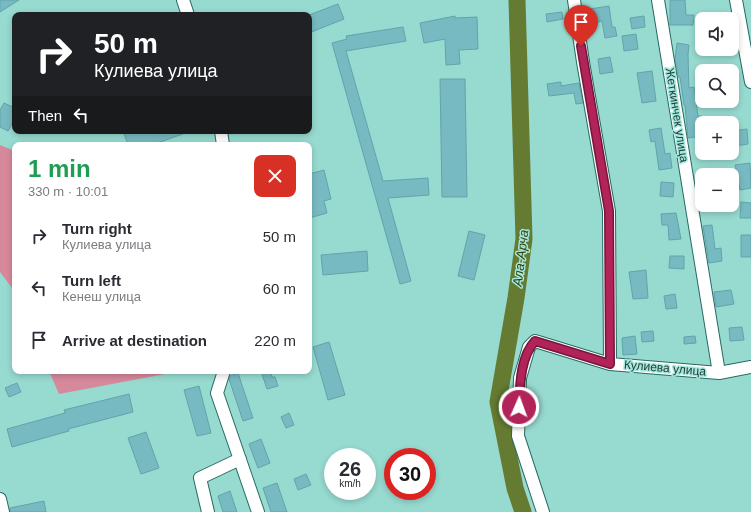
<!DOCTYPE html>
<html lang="en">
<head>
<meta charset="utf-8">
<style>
	body { margin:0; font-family:Arial,sans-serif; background:#f7f7f7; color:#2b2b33; height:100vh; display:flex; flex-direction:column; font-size:15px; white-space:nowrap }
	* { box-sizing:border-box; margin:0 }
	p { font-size:13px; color:#7c7c81 }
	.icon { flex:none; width:22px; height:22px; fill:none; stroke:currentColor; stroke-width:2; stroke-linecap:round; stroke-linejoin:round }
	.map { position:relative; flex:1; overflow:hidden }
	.sheet { position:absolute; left:12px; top:142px; width:300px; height:232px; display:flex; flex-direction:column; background:#fff; border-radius:8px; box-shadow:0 2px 6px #0003 }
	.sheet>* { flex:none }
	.guide { position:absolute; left:12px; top:12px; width:300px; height:122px; border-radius:8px; box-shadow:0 2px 6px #0003; background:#202124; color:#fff; overflow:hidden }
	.fabs { position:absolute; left:695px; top:12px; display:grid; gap:8px }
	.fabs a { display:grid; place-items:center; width:44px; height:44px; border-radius:8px; background:#fff; box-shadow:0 2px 6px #0003; font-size:20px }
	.speed { position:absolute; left:324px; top:448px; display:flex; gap:8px; font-size:20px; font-weight:700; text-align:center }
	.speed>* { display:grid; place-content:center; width:52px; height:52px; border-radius:50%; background:#fff; box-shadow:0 2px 6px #0003; line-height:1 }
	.speed small { font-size:10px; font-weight:400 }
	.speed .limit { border:6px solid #d22; background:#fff; color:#111 }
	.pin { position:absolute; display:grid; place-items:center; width:34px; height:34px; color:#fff; margin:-41px -17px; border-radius:50% 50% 50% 0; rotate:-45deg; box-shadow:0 0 4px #0007 }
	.pin .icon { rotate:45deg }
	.me { position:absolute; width:44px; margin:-22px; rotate:2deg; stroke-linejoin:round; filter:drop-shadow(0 0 3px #0008) }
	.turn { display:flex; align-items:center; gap:14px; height:84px; padding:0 16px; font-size:18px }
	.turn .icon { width:52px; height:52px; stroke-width:2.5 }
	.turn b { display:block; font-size:28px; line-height:34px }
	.then { display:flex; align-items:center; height:38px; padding:0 16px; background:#0003; gap:8px; font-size:15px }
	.round { display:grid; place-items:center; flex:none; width:42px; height:42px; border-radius:8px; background:#f7f7f7 }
	.headline { display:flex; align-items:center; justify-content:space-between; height:68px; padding:0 16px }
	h1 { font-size:24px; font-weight:600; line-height:30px; color:#1e9e55 }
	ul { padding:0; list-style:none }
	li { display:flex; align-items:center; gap:12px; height:52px; padding:0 16px }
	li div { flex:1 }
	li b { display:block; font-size:15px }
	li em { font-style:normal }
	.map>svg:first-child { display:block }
</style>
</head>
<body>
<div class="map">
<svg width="751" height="512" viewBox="0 0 751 512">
	<rect width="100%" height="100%" fill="#97dad0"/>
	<path fill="#d7899c" d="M 0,145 L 15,151 L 15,292 L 0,272 Z
		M 49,371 L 181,371 L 59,394 Z"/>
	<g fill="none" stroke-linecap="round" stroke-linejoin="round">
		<path stroke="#647b31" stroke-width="17" d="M 517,0 L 524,239 L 516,298 L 498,402 L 515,488 L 523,512"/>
	</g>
	<path fill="#78bac1" stroke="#61a4ab" d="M 0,0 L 19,0 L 0,12 Z
		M 670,0 L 685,0 L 686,15 L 694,15 L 693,25 L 670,25 Z
		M 338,4 L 344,19 L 309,33 L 309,15 Z
		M 609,6 L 612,27 L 615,27 L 617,36 L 605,38 L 602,21 L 592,23 L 590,9 Z
		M 562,12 L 563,19 L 547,22 L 546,14 Z
		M 455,16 L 455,18 L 477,17 L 478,49 L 459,50 L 460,64 L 446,65 L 445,39 L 424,43 L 420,23 Z
		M 644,16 L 645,27 L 632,29 L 630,18 Z
		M 403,27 L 406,41 L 346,51 L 383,181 L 428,178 L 429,195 L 388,198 L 411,281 L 400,284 L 332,43 L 347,39 L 346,36 Z
		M 636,34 L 638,49 L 624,51 L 622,36 Z
		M 677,43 L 689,45 L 688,54 L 689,88 L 694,87 L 698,116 L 702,116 L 702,136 L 688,138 L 685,105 L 684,105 L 680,77 L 678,77 L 675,59 Z
		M 610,57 L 613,72 L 600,74 L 598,59 Z
		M 652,71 L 656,101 L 642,103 L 637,73 Z
		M 440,79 L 465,79 L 467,197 L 442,197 Z
		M 561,82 L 561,86 L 579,83 L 583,103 L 576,104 L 574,93 L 549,96 L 547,84 Z
		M 4,103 L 15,108 L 15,118 L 8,131 L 0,127 L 0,110 Z
		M 661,128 L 665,154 L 670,153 L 672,168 L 659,170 L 655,141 L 651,142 L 649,130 Z
		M 747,129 L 748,144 L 735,146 L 733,131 Z
		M 123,131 L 188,131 L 188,132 L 152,145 L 128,145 Z
		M 750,163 L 751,188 L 740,190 L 735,165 Z
		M 324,170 L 331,199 L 324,201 L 327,213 L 309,218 L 309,174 Z
		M 661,182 L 674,183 L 673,197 L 660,196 Z
		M 741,202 L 751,203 L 751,218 L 740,218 Z
		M 676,213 L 681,239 L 669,240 L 668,225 L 662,225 L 661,214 Z
		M 712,225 L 715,249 L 721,248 L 722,261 L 709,263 L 703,226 Z
		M 469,231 L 485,235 L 474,280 L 458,276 Z
		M 741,235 L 751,235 L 751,257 L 741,257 Z
		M 367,251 L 368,271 L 323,275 L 321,255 Z
		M 670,256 L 684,256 L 684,269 L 669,268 Z
		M 646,270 L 648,298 L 633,299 L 629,272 Z
		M 731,290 L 734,304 L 716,307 L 714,292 Z
		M 675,294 L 677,308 L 666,309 L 664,296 Z
		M 742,327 L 744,340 L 730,341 L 729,328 Z
		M 653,331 L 654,341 L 642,342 L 641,332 Z
		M 635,336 L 637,354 L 623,355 L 622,338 Z
		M 695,336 L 696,343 L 684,344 L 684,337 Z
		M 329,342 L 345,395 L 328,400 L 313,347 Z
		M 261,371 L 270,371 L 272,377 L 275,377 L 278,386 L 267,389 Z
		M 238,373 L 253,418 L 243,421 L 229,379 L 230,376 Z
		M 17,383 L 21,392 L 9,397 L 5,388 Z
		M 199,386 L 211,433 L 197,436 L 184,390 Z
		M 129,394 L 133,412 L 68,429 L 69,431 L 12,447 L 7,429 L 65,413 L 64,410 Z
		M 289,413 L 294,425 L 286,428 L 281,417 Z
		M 146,432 L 159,468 L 141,474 L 128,438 Z
		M 261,439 L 270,463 L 258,468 L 249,444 Z
		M 306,474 L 311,485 L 298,490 L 294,479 Z
		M 277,483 L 287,512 L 271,512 L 263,488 Z
		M 230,491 L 237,512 L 223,512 L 218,496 Z
		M 44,501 L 46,512 L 10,512 L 10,508 Z"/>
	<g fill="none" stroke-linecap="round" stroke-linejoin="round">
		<g stroke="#276a62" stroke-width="14">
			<path id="minor" d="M 183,0 L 188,15
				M 574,0 L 583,62 L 609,211 L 610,364
				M 658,0 L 719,373
				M 736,0 L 751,82
				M 221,131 L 223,145
				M 224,371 L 217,393 L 258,512
				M 0,499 L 3,512
				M 208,512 L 200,478 L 240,459
				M 543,512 L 518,436 L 520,378 L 529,347 L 535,341 L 610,364 L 719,373 L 751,367"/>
		</g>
		<use href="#minor" stroke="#fff" stroke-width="12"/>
	</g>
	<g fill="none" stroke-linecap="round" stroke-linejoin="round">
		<g stroke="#74173a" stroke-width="10">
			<path id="route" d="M 519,407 C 520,386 520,357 535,341 L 610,364 L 609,211 L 581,46"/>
		</g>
		<use href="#route" stroke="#b22359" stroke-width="7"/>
	</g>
	<g text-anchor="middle" stroke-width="3" stroke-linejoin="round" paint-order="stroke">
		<g font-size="12" fill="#223e3a" stroke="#a4e7dd">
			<text transform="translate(677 115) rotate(81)" y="4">Жеткинчек улица</text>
			<text transform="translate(665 368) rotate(5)" y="4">Кулиева улица</text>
		</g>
		<g font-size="13" font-style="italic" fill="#33420a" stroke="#a4e7dd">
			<text transform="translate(520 258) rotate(-83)" y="5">Ала-Арча</text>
		</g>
	</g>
</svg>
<div class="fabs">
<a><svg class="icon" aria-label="sound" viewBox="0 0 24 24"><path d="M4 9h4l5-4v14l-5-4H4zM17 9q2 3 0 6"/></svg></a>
<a><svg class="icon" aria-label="search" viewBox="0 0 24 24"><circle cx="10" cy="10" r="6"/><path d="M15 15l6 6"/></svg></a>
<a>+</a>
<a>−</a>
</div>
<div class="speed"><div>26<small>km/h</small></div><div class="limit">30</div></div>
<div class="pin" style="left:581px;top:46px;background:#d93025"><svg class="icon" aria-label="arrive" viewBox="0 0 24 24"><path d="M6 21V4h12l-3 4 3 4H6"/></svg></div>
<svg class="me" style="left:519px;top:407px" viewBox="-20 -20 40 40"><circle r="17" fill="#b22359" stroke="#fff" stroke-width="3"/><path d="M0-11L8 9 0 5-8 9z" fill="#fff"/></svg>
<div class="guide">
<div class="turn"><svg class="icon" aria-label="right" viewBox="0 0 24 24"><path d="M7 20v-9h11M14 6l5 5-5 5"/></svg><div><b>50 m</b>Кулиева улица</div></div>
<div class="then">Then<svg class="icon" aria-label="left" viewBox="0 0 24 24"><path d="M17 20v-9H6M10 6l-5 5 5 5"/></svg></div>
</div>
<section class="sheet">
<div class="headline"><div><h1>1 min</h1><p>330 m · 10:01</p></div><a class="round" style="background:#d93025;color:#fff"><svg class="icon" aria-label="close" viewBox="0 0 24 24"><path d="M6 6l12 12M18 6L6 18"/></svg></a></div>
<ul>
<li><svg class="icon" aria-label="right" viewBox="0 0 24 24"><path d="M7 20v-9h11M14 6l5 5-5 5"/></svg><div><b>Turn right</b><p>Кулиева улица</p></div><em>50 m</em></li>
<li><svg class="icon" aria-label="left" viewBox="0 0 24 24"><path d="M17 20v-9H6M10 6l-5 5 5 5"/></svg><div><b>Turn left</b><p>Кенеш улица</p></div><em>60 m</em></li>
<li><svg class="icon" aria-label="arrive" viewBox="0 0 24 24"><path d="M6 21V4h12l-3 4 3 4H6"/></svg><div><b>Arrive at destination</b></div><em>220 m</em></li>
</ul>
</section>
</div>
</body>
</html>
